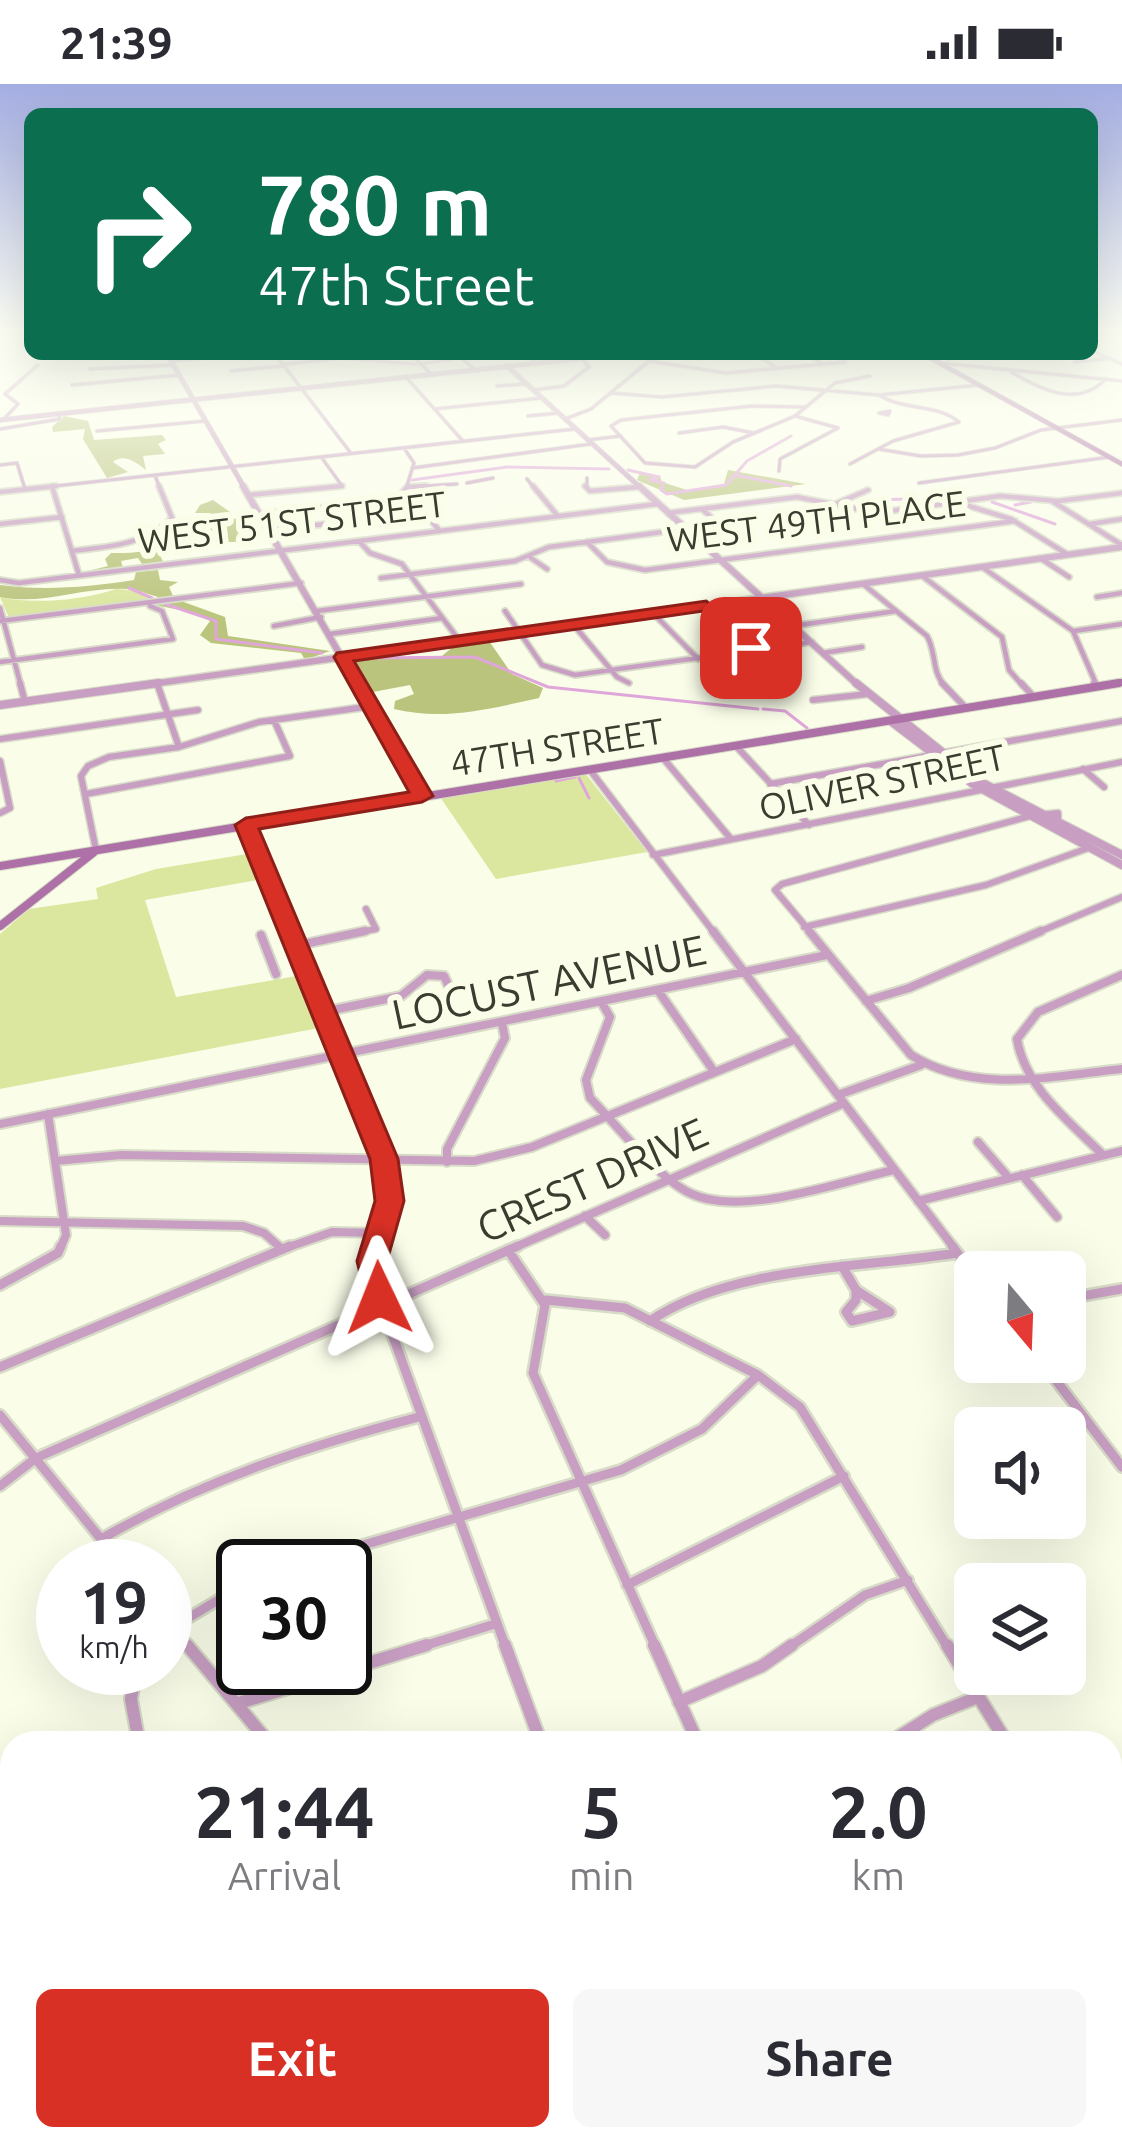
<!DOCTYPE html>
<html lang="en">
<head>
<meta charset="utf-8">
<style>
	body { margin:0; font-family:Ubuntu,sans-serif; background:#f7f7f7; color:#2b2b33; height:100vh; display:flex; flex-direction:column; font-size:45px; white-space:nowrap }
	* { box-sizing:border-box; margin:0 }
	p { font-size:39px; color:#7c7c81 }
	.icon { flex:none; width:66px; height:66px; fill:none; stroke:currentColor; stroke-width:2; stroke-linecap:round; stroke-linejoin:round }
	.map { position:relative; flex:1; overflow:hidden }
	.side { position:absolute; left:0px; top:1647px; width:1122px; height:420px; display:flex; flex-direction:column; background:#fff; border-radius:36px 36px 0 0; box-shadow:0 12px 48px #0002 }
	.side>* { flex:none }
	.guide { position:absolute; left:24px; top:24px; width:1074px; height:252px; border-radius:18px; box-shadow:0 12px 48px #0002; background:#0b6e4f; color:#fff; overflow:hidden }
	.needle { width:78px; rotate:161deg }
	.controls { position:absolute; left:954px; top:1167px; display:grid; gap:24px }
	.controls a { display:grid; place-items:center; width:132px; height:132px; border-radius:18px; background:#fff; box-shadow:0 12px 48px #0002; font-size:60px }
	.speed { position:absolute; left:36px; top:1455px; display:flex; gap:24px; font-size:60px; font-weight:700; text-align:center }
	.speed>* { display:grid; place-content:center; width:156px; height:156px; border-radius:50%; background:#fff; box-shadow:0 12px 48px #0002; line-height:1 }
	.speed small { font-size:30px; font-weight:400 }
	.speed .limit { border:6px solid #111; border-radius:18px; background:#fff; color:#111 }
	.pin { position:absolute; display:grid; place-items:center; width:102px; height:102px; color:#fff; margin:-51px; border-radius:24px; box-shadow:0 6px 18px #0006 }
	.me { position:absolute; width:132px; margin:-66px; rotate:358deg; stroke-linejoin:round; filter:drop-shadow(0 0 9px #0008) }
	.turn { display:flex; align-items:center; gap:42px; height:252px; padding:0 36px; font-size:54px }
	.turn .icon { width:156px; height:156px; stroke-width:2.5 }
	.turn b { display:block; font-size:84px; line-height:102px }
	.eta { display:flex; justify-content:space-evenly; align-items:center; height:204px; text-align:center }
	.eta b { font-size:72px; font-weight:600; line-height:84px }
	.button { display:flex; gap:24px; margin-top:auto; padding:24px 36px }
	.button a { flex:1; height:138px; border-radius:18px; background:#d93025; color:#fff; font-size:48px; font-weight:600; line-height:138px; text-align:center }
	.button a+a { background:#f7f7f7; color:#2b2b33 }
	.status { display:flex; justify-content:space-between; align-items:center; height:84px; padding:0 60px; background:#fff; direction:ltr }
	.status svg { height:33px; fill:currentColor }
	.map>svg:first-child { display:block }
</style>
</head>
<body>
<div class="status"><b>21:39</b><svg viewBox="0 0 49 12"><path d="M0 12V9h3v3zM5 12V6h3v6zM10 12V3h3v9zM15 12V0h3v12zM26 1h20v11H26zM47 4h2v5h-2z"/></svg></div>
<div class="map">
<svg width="1122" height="2067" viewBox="0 0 1122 2067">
	<rect width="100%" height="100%" fill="#fafee9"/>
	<path fill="#dbe69f" d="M 146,484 L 145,493 L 118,505 L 137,507 L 152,517 L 9,534 L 0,513 C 40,522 105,515 141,494 L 138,485 Z
		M 585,689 L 647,768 L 496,795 L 440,713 Z
		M 253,769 L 263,795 L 145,816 L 176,913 L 302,891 L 324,943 L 0,1005 L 0,850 L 29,825 L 98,815 L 96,804 L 156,785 Z"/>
	<path fill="#bac47c" d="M 64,332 L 88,337 L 94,356 L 162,351 L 166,356 L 158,360 L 165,370 L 143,372 L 146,386 C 136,378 123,369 113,378 L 128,388 L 107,394 L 83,355 L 85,345 L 53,348 L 52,343 Z
		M 728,386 L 806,400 L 684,416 L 637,396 L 640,389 L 660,392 L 662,398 L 690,407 L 724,400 Z
		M 213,416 L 230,428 L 225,435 L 248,434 L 248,442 L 259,448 L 260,457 L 205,459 L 160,471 L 164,480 L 142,480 L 138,474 L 121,477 L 123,484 L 84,488 L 108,482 L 105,475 L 111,469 C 149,470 189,462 211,429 L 195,429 L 200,421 Z
		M 158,486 L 160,496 L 178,498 L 169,503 L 174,514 C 156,516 144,506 127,505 C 84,502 43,522 0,513 L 0,501 C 45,507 88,503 134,496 L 136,488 Z
		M 181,517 L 225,533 L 228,552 L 330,567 L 305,576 L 301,569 L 211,559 L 200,551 L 210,537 L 195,529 L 155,521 Z
		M 489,557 L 512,590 L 543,604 L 539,614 C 489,625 444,637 394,625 L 395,617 L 414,610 L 410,601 L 373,608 L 355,576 L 442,572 L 455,561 Z"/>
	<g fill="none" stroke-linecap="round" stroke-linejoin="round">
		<path stroke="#dfa6d9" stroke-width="3" d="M 347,275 L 416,280
			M 425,279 L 451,276
			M 628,386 L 659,393 L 649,396 L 664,399 L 661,406 L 667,410 L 726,401 L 747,377 L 791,352
			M 735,391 L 791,402
			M 412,396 L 507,383 L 609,385
			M 865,416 L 911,415
			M 992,418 L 1055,440
			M 1015,421 L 1031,418
			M 129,504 L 152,514
			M 162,519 L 216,537 L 216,555 L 322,569
			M 369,574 L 475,573 L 548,603 L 758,625
			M 763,625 L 785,627 L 807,644
			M 579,694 L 589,714
			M 556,697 L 575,693"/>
		<g stroke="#d7dbc7" stroke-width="4.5">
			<path id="minor-far5" d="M 1116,248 L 1122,251
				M 1092,267 L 1122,280
				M 275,270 L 350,368
				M 411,270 L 431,290
				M 457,270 L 474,285
				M 525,270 L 536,279
				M 708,270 L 711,274
				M 755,270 L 777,284
				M 806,270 L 821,279
				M 947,275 L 991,270
				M 171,277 L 252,270
				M 649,277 L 726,289 L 845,278
				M 1075,278 L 1111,274
				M 940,279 L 1122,297
				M 285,280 L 351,273
				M 90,285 L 173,281
				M 231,287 L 283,282
				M 1011,288 C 1042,306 1077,324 1106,295
				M 405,292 L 462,356
				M 72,301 L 180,291
				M 497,302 L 526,300
				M 534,306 L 564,302 L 589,283 L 582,275
				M 611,309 L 662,313 L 776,302 L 879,311 L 979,301
				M 805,323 L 752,322 L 621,336 L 611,342 L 645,379 L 695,383 L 733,358 L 795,332 L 835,299 L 870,292
				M 434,325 L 542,314
				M 890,327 L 888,331 L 879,329 Z
				M 528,332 L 559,329
				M 4,335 L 18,320 L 5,310 L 38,281
				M 565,335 L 591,325 L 649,277 L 639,270
				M 0,345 L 60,335 L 58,329
				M 97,347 L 205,337
				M 679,349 L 723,343 L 754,349
				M 587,356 L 621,352
				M 404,364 L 414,379 L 406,405
				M 878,365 L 921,372 L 958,371 L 995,364 L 1041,346 L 1122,336
				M 850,380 L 893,357 L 959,338 C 936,319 904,327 879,311
				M 0,381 L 17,379 L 25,405
				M 412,384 L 591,360
				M 779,387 L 780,375 L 838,344 L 795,332
				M 155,391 L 160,405
				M 587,394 L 587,405
				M 527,395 L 535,405
				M 467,399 L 493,394
				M 919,399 L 1110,373
				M 408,403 L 457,400
				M 28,405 L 575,345
				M 312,405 L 342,402 L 322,374
				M 616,405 L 639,403"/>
		</g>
		<g stroke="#d7dbc7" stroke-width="8">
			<path id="minor-far4" d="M 52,402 L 79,491
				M 408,402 L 401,410 L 420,423 L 439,446
				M 533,402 L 557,431
				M 585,402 L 590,407 L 639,403
				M 408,403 L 426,402
				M 0,408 L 56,402
				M 248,411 L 342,402
				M 1052,417 L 1122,461
				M 959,419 L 1011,435 L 1067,470
				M 703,426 L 729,449
				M 668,429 L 797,413 L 876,429 L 1000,412 L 1058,417 L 1122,409
				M 260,430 L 358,420 L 372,434 L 269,447
				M 0,440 L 62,433
				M 1090,440 L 1122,435
				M 786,441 L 868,406
				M 359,457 L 370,469 L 402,480 L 459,556
				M 587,458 L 607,478 L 645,486 L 1015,437
				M 72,467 C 107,463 146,461 172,434 L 159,402
				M 531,474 L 547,485
				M 1040,474 L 1069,493
				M 982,483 L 1073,547 L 1097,602
				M 921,491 L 1002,553 L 1009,586 L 1023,602
				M 381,494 L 515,477 L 549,463 L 685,445
				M 0,496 L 19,499 L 657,420
				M 863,500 L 927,552 C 937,570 931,587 945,602
				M 1097,513 L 1122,509
				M 707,522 L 753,567
				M 0,524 L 21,602
				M 317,527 L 521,500
				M 505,527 L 542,581 L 575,591 L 812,558
				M 653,529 L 698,575
				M 0,537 L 301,499
				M 573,540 L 617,593 L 629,599
				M 274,542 L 321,533
				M 793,542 L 896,527
				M 1074,547 L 1122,540
				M 330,550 L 442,534
				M 823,569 L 862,563
				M 0,578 L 173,555 L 162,527 L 150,522"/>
		</g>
		<g stroke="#d7dbc7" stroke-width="9">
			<path id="minor-far3" d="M 20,599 L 25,618
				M 157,599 L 179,663
				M 942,599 L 965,623
				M 1021,599 L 1033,612
				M 1094,599 L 1097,602
				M 813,616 L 868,610
				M 0,655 L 198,626
				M 736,662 L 809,741
				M 663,674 L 731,755
				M 0,677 L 10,724 L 0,729
				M 1083,685 L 1104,703
				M 590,686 L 715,850
				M 770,700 L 1122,637
				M 86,710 L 290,672 L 274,636
				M 246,741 L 291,850
				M 96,766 L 81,692 L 88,682 L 109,673 L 179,663 L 259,638 L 372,622
				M 653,771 L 1122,678
				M 804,843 L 986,801 L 1091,763
				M 350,850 L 376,845 L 366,825
				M 812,850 L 775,806 L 782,800 L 1030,732 L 1058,729 L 1058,738
				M 1034,850 L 1122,813"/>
		</g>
		<g stroke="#d7dbc7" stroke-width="12">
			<path id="minor-far2" d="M 290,847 L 384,1075 L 387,1112 L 378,1165
				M 713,847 L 955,1165
				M 809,847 L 911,971 C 975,1011 1052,992 1122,985
				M 261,851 L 276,890
				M 295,862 L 365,847
				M 659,908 L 713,986
				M 866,917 L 909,904 L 1041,847
				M 602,919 L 610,933 L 586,996 L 590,1014 C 617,1041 652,1087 684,1106 C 735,1137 838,1098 894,1086
				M 323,928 L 401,912 L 427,891 L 444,892 L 449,903
				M 838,1011 L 921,981
				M 48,1030 L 66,1151 L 60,1165
				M 0,1040 L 827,871
				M 978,1058 L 1009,1094
				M 1103,1071 C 1070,1038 1025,1004 1017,955 L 1038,928 L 1122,891
				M 55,1077 L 121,1071 L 474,1077 L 532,1063 L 796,955
				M 447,1078 L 447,1065 L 505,954 L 502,939
				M 1022,1091 L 1057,1133
				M 918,1117 L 1122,1067
				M 585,1132 L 605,1151
				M 0,1137 L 243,1142 L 264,1149 L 282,1165
				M 283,1165 L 332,1148 L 379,1149
				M 511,1165 L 844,1019"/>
		</g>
		<g stroke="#d7dbc7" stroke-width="14">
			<path id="minor-far1" d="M 378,1162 L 379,1214 L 506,1564
				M 952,1162 L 975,1192
				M 508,1166 L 545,1221 L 533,1289 L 656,1564
				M 842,1182 L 856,1206
				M 0,1201 L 58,1169 L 61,1162
				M 856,1206 L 890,1228 L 852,1237 L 846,1228 L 856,1216 Z
				M 1065,1215 L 1122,1205
				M 546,1216 L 625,1224 L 758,1291 L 800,1323 L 948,1564
				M 650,1237 C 730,1182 863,1184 957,1169
				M 1042,1278 L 1122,1383
				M 0,1283 L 290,1162
				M 0,1331 L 123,1482
				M 0,1402 L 36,1374 L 518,1162
				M 101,1455 C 202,1397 307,1362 419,1333
				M 291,1482 L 621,1386 L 702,1345 L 758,1291
				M 627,1501 L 844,1392
				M 165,1534 L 190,1564
				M 165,1548 L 243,1501
				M 417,1564 L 495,1540
				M 788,1564 L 865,1511 L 908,1496"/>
		</g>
		<g stroke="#d7dbc7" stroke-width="16">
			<path id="minor" d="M 187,1561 L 269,1659
				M 505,1561 L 541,1659
				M 654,1561 L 698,1659
				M 947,1561 L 1007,1659
				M 136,1584 L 131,1615 L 139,1659
				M 679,1618 L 762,1582 L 792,1561
				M 239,1619 L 427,1561
				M 889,1659 L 933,1631 L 978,1613
				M 0,1831 L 12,1827
				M 1110,1938 L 1122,1944
				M 181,2055 L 183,2067
				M 397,2055 L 400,2067
				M 686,2055 L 690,2067
				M 873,2055 L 879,2067
				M 991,2067 L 1009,2055"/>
		</g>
		<g stroke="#d7dbc7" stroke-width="6">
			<path id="tertiary-far2" d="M 167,270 L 245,405
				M 507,282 L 642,405
				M 0,336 L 625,270"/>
		</g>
		<g stroke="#d7dbc7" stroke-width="9">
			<path id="tertiary-far1" d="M 243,402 L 358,602
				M 639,402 L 859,602
				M 138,602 L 1122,463"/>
		</g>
		<g stroke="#d7dbc7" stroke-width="10">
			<path id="tertiary" d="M 357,599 L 422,712
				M 856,599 L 977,696 L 1122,771
				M 0,621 L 159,599
				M 895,634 L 892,638 L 973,700 L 1122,781"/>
		</g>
		<g stroke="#d7dbc7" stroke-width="6">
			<path id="secondary-far2" d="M 923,270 L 1122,380"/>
		</g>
		<g stroke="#d7dbc7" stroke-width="9">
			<path id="secondary-far1" d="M 1100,602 L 1122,598"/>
		</g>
		<g stroke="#d7dbc7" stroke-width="10">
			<path id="secondary" d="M 0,782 L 1119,599
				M 0,842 L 94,768"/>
		</g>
		<use href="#minor-far5" stroke="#c89fc3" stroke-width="3"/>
		<use href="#minor-far4" stroke="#c89fc3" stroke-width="4.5"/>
		<use href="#minor-far3" stroke="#c89fc3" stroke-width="6"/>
		<use href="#minor-far2" stroke="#c89fc3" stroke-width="8"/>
		<use href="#minor-far1" stroke="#c89fc3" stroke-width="9"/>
		<use href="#minor" stroke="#c89fc3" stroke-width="12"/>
		<use href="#tertiary-far2" stroke="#c89fc3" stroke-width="4.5"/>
		<use href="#tertiary-far1" stroke="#c89fc3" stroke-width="6"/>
		<use href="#tertiary" stroke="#c89fc3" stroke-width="8"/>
		<use href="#secondary-far2" stroke="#ad71a7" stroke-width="4.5"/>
		<use href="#secondary-far1" stroke="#ad71a7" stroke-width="6"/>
		<use href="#secondary" stroke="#ad71a7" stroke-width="8"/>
	</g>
	<linearGradient id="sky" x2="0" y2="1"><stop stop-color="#a4aee2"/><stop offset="0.46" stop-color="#fdfff5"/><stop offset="1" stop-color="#fdfff5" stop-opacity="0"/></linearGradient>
	<rect width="1122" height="537" fill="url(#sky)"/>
	<path fill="#d93025" stroke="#8d1f18" stroke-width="3" d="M 706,517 L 757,560 L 757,568 L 744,568 L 703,527 L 354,577 L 433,712 L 422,718 L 259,745 L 398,1075 L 404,1117 L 387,1177 L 394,1214 L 390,1222 L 368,1222 L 357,1177 L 375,1117 L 370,1075 L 235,741 L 246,734 L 409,708 L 334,573 L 337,569 Z"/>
	<g text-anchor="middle" stroke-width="12" stroke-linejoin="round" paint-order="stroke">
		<g font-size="36" fill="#393c2e" stroke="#fafee9">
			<text transform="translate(816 437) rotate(-7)" y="13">WEST 49TH PLACE</text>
			<text transform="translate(292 438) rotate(-7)" y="13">WEST 51ST STREET</text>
			<text transform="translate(557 663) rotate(-9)" y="13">47TH STREET</text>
			<text transform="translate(882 698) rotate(-12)" y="13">OLIVER STREET</text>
		</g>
		<g font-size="42" fill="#393c2e" stroke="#fafee9">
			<text transform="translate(549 898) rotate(-12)" y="15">LOCUST AVENUE</text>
			<text transform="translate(592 1096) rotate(-24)" y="15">CREST DRIVE</text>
		</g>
	</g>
</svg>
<div class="controls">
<a><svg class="needle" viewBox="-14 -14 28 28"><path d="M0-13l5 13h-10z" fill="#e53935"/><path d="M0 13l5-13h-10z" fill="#7c7c81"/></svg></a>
<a><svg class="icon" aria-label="sound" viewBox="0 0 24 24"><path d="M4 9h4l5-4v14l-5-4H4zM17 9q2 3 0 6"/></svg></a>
<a><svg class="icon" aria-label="layers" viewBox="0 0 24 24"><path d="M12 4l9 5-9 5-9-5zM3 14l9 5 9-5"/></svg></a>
</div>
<div class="speed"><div>19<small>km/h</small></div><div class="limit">30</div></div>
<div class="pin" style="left:751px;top:564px;background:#d93025"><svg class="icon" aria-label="arrive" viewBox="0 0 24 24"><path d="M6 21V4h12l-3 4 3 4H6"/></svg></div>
<svg class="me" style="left:379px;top:1214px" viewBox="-20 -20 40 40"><path d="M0-17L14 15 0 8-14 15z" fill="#d93025" stroke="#fff" stroke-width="4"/></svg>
<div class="guide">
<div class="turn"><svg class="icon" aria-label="right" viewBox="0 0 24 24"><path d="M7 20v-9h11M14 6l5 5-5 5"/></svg><div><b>780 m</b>47th Street</div></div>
</div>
<section class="side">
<div class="eta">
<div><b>21:44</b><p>Arrival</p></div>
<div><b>5</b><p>min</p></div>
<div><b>2.0</b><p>km</p></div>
</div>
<div class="button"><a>Exit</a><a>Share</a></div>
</section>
</div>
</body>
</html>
